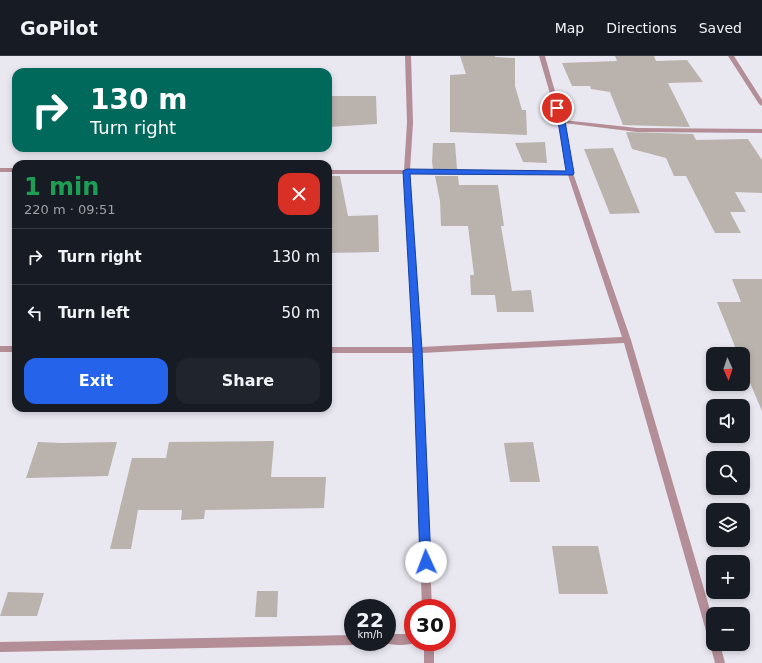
<!DOCTYPE html>
<html lang="en">
<head>
<meta charset="utf-8">
<style>
	body { margin:0; font-family:"DejaVu Sans",sans-serif; background:#20242c; color:#f1f3f6; height:100vh; display:flex; flex-direction:column; font-size:15px; white-space:nowrap }
	* { box-sizing:border-box; margin:0 }
	p { font-size:13px; color:#9ea1a6 }
	.icon { flex:none; width:22px; height:22px; fill:none; stroke:currentColor; stroke-width:2; stroke-linecap:round; stroke-linejoin:round }
	.map { position:relative; flex:1; overflow:hidden }
	.panel { position:absolute; left:12px; top:104px; width:320px; height:252px; display:flex; flex-direction:column; background:#171b24; border-radius:12px; box-shadow:0 2px 6px #0003 }
	.panel>* { flex:none }
	.guide { position:absolute; left:12px; top:12px; width:320px; height:84px; border-radius:12px; box-shadow:0 2px 6px #0003; background:#00695c; color:#fff; overflow:hidden }
	.needle { width:26px; rotate:177deg }
	.fabs { position:absolute; left:706px; top:291px; display:grid; gap:8px }
	.fabs a { display:grid; place-items:center; width:44px; height:44px; border-radius:8px; background:#171b24; box-shadow:0 2px 6px #0003; font-size:20px }
	.speed { position:absolute; left:344px; top:543px; display:flex; gap:8px; font-size:20px; font-weight:700; text-align:center }
	.speed>* { display:grid; place-content:center; width:52px; height:52px; border-radius:50%; background:#171b24; box-shadow:0 2px 6px #0003; line-height:1 }
	.speed small { font-size:10px; font-weight:400 }
	.speed .limit { border:6px solid #d22; background:#fff; color:#111 }
	.pin { position:absolute; display:grid; place-items:center; width:34px; height:34px; color:#fff; margin:-17px; border:2px solid #fff; border-radius:50%; box-shadow:0 1px 4px #0007 }
	.me { position:absolute; width:44px; margin:-22px; rotate:358deg; stroke-linejoin:round; filter:drop-shadow(0 0 3px #0008) }
	.turn { display:flex; align-items:center; gap:14px; height:84px; padding:0 12px; font-size:18px }
	.turn .icon { width:52px; height:52px; stroke-width:2.5 }
	.turn b { display:block; font-size:28px; line-height:34px }
	.round { display:grid; place-items:center; flex:none; width:42px; height:42px; border-radius:12px; background:#20242c }
	.head { display:flex; align-items:center; justify-content:space-between; height:68px; padding:0 12px }
	h1 { font-size:24px; font-weight:800; line-height:30px; color:#1e9e55 }
	.cta { display:flex; gap:8px; margin-top:auto; padding:8px 12px }
	.cta a { flex:1; height:46px; border-radius:12px; background:#2563eb; color:#fff; font-size:16px; font-weight:800; line-height:46px; text-align:center }
	.cta a+a { background:#20242c; color:#f1f3f6 }
	ul { padding:0; list-style:none }
	li { display:flex; align-items:center; gap:12px; height:56px; padding:0 12px; border-top:1px solid #363941 }
	li div { flex:1 }
	li b { display:block; font-size:15px }
	li em { font-style:normal }
	header { display:flex; align-items:center; gap:24px; box-sizing:border-box; height:56px; padding:0 20px; background:#171b24; border-bottom:1px solid #363941 }
	header strong { font-size:19px }
	nav { display:flex; gap:22px; margin-inline-start:auto; font-size:14px }
	.map>svg:first-child { display:block }
</style>
</head>
<body>
<header>
<strong>GoPilot</strong>
<nav><a>Map</a><a>Directions</a><a>Saved</a></nav>
</header>
<div class="map">
<svg width="762" height="607" viewBox="0 0 762 607">
	<rect width="100%" height="100%" fill="#e9e7f0"/>
	<path fill="#bab2ad" d="M 460,0 L 495,0 L 495,1 L 515,2 L 515,30 L 522,54 L 526,54 L 527,79 L 450,76 L 450,19 L 466,18 Z
		M 615,0 L 654,0 L 656,5 L 687,4 L 703,26 L 668,27 L 690,71 L 623,69 L 610,36 L 591,33 L 590,30 L 572,30 L 562,7 L 617,5 Z
		M 328,40 L 376,40 L 377,68 L 328,71 Z
		M 626,76 L 693,78 L 696,84 L 748,83 L 762,104 L 762,137 L 735,136 L 746,156 L 730,156 L 741,177 L 715,177 L 686,120 L 674,120 L 666,102 L 632,93 Z
		M 545,86 L 547,107 L 523,106 L 515,87 Z
		M 433,87 L 455,87 L 457,113 L 433,113 L 432,106 Z
		M 613,92 L 640,157 L 610,158 L 584,93 Z
		M 328,120 L 340,120 L 348,160 L 378,159 L 379,196 L 328,197 Z
		M 435,120 L 458,120 L 459,129 L 498,129 L 504,170 L 501,170 L 512,235 L 531,234 L 534,256 L 497,256 L 495,239 L 471,239 L 470,219 L 474,219 L 468,170 L 441,170 L 440,145 Z
		M 732,223 L 762,223 L 762,355 L 743,310 L 743,298 L 738,298 L 717,246 L 741,246 Z
		M 274,385 L 271,421 L 326,421 L 324,452 L 205,454 L 204,463 L 181,464 L 182,454 L 138,454 L 131,493 L 110,493 L 132,402 L 166,402 L 169,386 Z
		M 38,386 L 62,387 L 117,386 L 108,420 L 26,422 Z
		M 533,386 L 540,426 L 510,426 L 504,387 Z
		M 552,490 L 598,490 L 608,538 L 559,538 Z
		M 257,535 L 278,535 L 277,561 L 255,561 Z
		M 8,536 L 44,537 L 37,560 L 0,560 Z"/>
	<g fill="none" stroke-linecap="round" stroke-linejoin="round">
		<path fill="#b38e96" fill-rule="evenodd" d="M 405,0 L 411,0 L 413,67 L 410,114 L 567,115 L 558,65 L 539,0 L 545,0 L 563,64 L 637,72 L 762,73 L 762,77 L 637,76 L 564,67 L 573,117 L 631,284 L 713,564 L 713,588 L 720,588 L 725,607 L 715,607 L 710,588 L 710,586 L 708,582 L 624,287 L 421,297 L 432,552 L 422,552 L 413,297 L 328,297 L 328,291 L 413,291 L 404,118 L 328,118 L 328,114 L 404,114 L 407,67 ZM 410,118 L 568,119 L 622,281 L 421,291 Z
			M 728,0 L 734,0 L 762,44 L 762,50 L 759,48 Z
			M 0,112 L 16,112 L 16,116 L 0,116 Z
			M 0,290 L 16,290 L 16,296 L 0,296 Z
			M 387,578 L 413,578 L 413,586 L 417,586 C 410,590 390,590 383,586 L 387,586 Z
			M 353,579 L 353,586 L 357,586 L 353,589 L 0,596 L 0,586 Z
			M 424,586 L 434,586 L 434,607 L 424,607 Z"/>
	</g>
	<path fill="#2563eb" stroke="#184099" d="M 557,50 L 561,52 L 565,65 L 574,117 L 573,119 L 410,118 L 422,294 L 431,506 L 430,510 L 426,512 L 422,510 L 420,506 L 413,294 L 403,115 L 407,113 L 566,115 L 558,65 L 554,52 Z"/>
</svg>
<div class="fabs">
<a><svg class="needle" viewBox="-14 -14 28 28"><path d="M0-13l5 13h-10z" fill="#e53935"/><path d="M0 13l5-13h-10z" fill="#9ea1a6"/></svg></a>
<a><svg class="icon" aria-label="sound" viewBox="0 0 24 24"><path d="M4 9h4l5-4v14l-5-4H4zM17 9q2 3 0 6"/></svg></a>
<a><svg class="icon" aria-label="search" viewBox="0 0 24 24"><circle cx="10" cy="10" r="6"/><path d="M15 15l6 6"/></svg></a>
<a><svg class="icon" aria-label="layers" viewBox="0 0 24 24"><path d="M12 4l9 5-9 5-9-5zM3 14l9 5 9-5"/></svg></a>
<a>+</a>
<a>−</a>
</div>
<div class="speed"><div>22<small>km/h</small></div><div class="limit">30</div></div>
<div class="pin" style="left:557px;top:52px;background:#d93025"><svg class="icon" aria-label="arrive" viewBox="0 0 24 24"><path d="M6 21V4h12l-3 4 3 4H6"/></svg></div>
<svg class="me" style="left:426px;top:506px" viewBox="-20 -20 40 40"><circle r="19" fill="#fff"/><path d="M0-13L10 11 0 6-10 11z" fill="#2563eb"/></svg>
<div class="guide">
<div class="turn"><svg class="icon" aria-label="right" viewBox="0 0 24 24"><path d="M7 20v-9h11M14 6l5 5-5 5"/></svg><div><b>130 m</b>Turn right</div></div>
</div>
<section class="panel">
<div class="head"><div><h1>1 min</h1><p>220 m · 09:51</p></div><a class="round" style="background:#d93025;color:#fff"><svg class="icon" aria-label="close" viewBox="0 0 24 24"><path d="M6 6l12 12M18 6L6 18"/></svg></a></div>
<ul>
<li><svg class="icon" aria-label="right" viewBox="0 0 24 24"><path d="M7 20v-9h11M14 6l5 5-5 5"/></svg><div><b>Turn right</b></div><em>130 m</em></li>
<li><svg class="icon" aria-label="left" viewBox="0 0 24 24"><path d="M17 20v-9H6M10 6l-5 5 5 5"/></svg><div><b>Turn left</b></div><em>50 m</em></li>
</ul>
<div class="cta"><a>Exit</a><a>Share</a></div>
</section>
</div>
</body>
</html>
